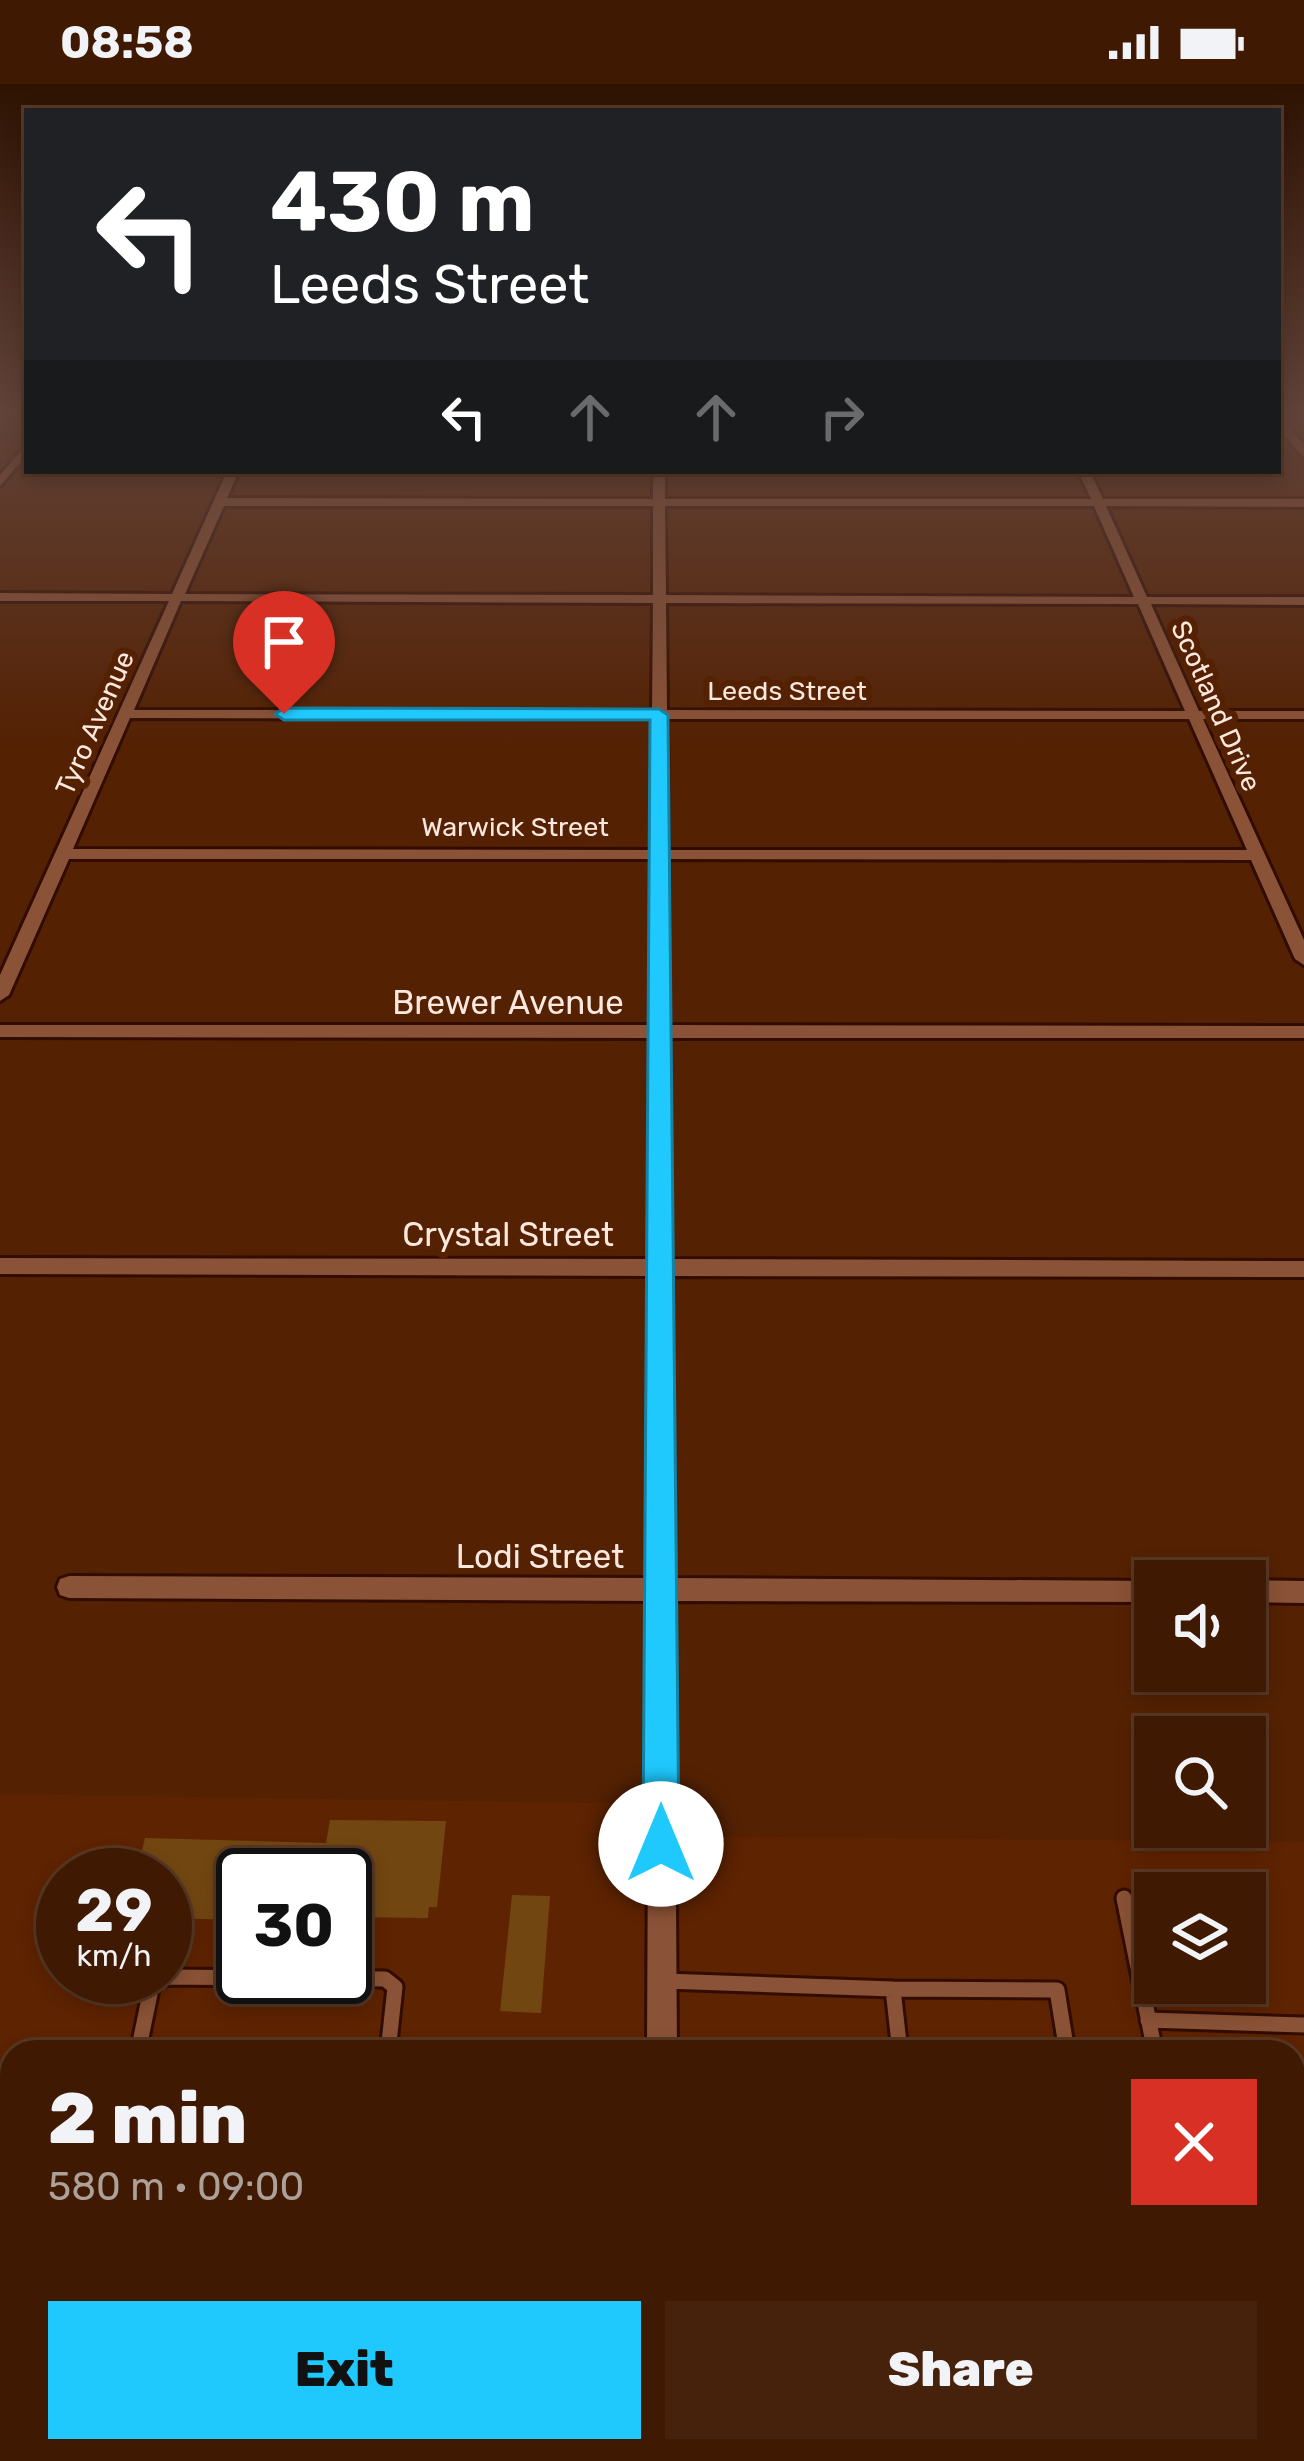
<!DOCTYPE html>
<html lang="en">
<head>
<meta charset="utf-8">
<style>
	body { margin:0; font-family:Rubik,sans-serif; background:#46220c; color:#f1f3f6; height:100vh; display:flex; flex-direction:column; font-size:45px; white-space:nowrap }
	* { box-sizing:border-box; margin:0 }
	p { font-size:39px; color:#ada099 }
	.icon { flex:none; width:66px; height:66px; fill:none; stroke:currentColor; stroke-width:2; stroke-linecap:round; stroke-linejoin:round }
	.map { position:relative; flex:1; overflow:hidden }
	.panel { position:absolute; left:0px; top:1956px; width:1305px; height:423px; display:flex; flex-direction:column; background:#3f1902; border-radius:36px 36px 0 0; box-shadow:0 6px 18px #0003,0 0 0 3px #583824 }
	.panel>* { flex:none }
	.guide { position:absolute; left:24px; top:24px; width:1257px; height:366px; border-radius:0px; box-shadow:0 6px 18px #0003,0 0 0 3px #583824; background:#202124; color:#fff; overflow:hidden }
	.fabs { position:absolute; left:1134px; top:1476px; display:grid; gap:24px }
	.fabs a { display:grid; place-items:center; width:132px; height:132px; border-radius:0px; background:#3f1902; box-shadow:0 6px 18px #0003,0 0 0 3px #583824; font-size:60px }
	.speed { position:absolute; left:36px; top:1764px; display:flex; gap:24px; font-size:60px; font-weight:700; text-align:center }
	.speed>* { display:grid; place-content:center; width:156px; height:156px; border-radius:50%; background:#3f1902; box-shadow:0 6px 18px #0003,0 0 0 3px #583824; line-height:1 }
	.speed small { font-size:30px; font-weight:400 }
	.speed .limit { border:6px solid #111; border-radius:18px; background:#fff; color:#111 }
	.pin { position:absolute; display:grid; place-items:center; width:102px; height:102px; color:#fff; margin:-123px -51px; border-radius:50% 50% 50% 0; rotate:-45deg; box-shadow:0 0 12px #0007 }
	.pin .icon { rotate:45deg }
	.me { position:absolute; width:132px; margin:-66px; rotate:0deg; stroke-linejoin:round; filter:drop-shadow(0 0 9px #0008) }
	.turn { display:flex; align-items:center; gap:42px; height:252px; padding:0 48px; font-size:54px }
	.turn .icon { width:156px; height:156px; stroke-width:2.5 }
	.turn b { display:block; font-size:84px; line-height:102px }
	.lanes { display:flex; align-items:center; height:114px; padding:0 48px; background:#0003; justify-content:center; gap:60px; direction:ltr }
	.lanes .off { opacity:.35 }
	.round { display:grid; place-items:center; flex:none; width:126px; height:126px; border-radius:0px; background:#46220c }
	.overview { display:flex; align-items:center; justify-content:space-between; height:204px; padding:0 48px }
	h1 { font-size:72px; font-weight:800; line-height:90px }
	.button { display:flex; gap:24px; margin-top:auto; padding:24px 48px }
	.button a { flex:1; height:138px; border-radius:0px; background:#1fc9fd; color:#111; font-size:48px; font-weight:800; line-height:138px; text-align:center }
	.button a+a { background:#46220c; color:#f1f3f6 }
	.status { display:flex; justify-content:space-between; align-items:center; height:84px; padding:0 60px; background:#3f1902; direction:ltr }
	.status svg { height:33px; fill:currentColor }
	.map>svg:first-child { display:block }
</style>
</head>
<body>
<div class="status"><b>08:58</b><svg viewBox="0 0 49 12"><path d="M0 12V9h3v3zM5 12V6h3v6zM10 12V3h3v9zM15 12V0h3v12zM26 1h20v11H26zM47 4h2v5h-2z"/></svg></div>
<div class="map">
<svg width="1304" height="2377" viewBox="0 0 1304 2377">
	<rect width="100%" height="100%" fill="#542103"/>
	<path fill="#5e2300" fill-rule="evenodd" d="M 0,1710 L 661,1720 L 661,1760 L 694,1752 L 1304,1758 L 1304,2069 L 1293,2068 L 1293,1968 L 12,1968 L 12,2021 L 0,2021 ZM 63,1791 L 165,1791 L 165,1893 L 63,1893 ZM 243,1791 L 345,1791 L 345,1893 L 243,1893 ZM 1155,1809 L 1245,1809 L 1245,1899 L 1155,1899 Z
		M 0,2106 L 12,2107 L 12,2367 L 568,2367 L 567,2377 L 0,2377 Z"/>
	<path fill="#66621f" d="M 1293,2142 L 1304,2142 L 1304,2377 L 591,2377 L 591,2367 L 1293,2367 Z"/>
	<path fill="#714611" d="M 330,1736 L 446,1737 L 437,1823 L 429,1823 L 428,1834 L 345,1833 L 345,1791 L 243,1791 L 243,1836 L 165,1834 L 165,1791 L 136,1791 L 145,1754 L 326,1759 Z
		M 512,1811 L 550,1812 L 541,1929 L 500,1927 Z"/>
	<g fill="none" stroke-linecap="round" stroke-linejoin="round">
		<g stroke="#320c00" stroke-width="21">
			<path id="service" d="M 1124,1814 L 1155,1968
				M 665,1897 L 893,1905
				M 1148,1936 L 1304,1941
				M 138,1968 L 151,1905 L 159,1893 L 385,1895 L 395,1903 L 388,1968
				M 900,1968 L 893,1905 L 1057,1906 L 1067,1968
				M 0,2248 L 12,2252
				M 406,2377 L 407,2367"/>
		</g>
		<g stroke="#320c00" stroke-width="6">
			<path id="minor" d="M 27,360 L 27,371 L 0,402 L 0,391 Z
				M 227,387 L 239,387 L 227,414 L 653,415 L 653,387 L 665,387 L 665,415 L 1091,415 L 1078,387 L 1090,387 L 1103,415 L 1304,415 L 1304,423 L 1106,422 L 1147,513 L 1304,513 L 1304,521 L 1151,520 L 1199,627 L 1304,627 L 1304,635 L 1203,635 L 1304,856 L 1304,881 L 1295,875 L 1251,776 L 668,775 L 669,941 L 1304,942 L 1304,954 L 669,954 L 671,1175 L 1304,1177 L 1304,1193 L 671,1192 L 673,1494 L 1159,1497 L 1155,1497 L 1155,1518 L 674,1517 L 677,1968 L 647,1968 L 649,1517 L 69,1514 L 60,1511 L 57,1503 L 60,1495 L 69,1492 L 649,1494 L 650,1192 L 0,1190 L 0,1174 L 650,1175 L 651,954 L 0,953 L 0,941 L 651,941 L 652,775 L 69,775 L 9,911 L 0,917 L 0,891 L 169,517 L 0,517 L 0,509 L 172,510 ZM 224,422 L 653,422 L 653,511 L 185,510 ZM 665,422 L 1094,422 L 1134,513 L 666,511 ZM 181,517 L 653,519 L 652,626 L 134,626 ZM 666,519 L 1138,520 L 1185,627 L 667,626 ZM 130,634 L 652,635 L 652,766 L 73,765 ZM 667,635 L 1189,635 L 1247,766 L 668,766 Z
				M 1245,1496 L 1304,1497 L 1304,1519 L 1245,1518 L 1245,1497 L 1241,1497 Z"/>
		</g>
		<g stroke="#320c00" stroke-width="6">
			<path id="tertiary" d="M 1278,332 L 1304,360 L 1304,373 L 1278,345 Z"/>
		</g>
		<g stroke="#320c00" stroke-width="6">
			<path id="primary" d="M 0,1994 L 12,1994 L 12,2048 L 0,2048 Z
				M 1293,2042 L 1304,2042 L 1304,2096 L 1293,2096 Z"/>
		</g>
		<path stroke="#ad8976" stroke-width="6" stroke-dasharray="8 8" stroke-linecap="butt" d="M 584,2367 L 585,2377"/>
		<use href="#service" stroke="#8a5236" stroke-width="15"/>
		<use href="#minor" fill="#8a5236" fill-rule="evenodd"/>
		<use href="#tertiary" fill="#8a5236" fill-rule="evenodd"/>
		<use href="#primary" fill="#c76f42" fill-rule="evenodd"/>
	</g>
	<linearGradient id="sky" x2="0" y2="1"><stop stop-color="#2e1202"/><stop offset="0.5" stop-color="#614339"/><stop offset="1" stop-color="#614339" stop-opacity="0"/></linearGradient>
	<rect width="1304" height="661" fill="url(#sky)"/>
	<path fill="#1fc9fd" stroke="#1483a4" stroke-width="3" d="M 659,625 L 668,631 L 679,1760 L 673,1773 L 661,1778 L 648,1773 L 643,1760 L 650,636 L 284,636 L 275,630 L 284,624 Z"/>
	<g text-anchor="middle" stroke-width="12" stroke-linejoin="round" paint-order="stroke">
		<g font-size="27" fill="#fde8df" stroke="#542103">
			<text x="787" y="616">Leeds Street</text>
			<text transform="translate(1216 622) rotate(66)" y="9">Scotland Drive</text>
			<text transform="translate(95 639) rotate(-66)" y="9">Tyro Avenue</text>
			<text x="515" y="752">Warwick Street</text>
		</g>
		<g font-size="33" fill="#fde8df" stroke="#542103">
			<text x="508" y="930">Brewer Avenue</text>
			<text x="508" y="1162">Crystal Street</text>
			<text x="540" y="1484">Lodi Street</text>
		</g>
	</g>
</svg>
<div class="fabs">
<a><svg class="icon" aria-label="sound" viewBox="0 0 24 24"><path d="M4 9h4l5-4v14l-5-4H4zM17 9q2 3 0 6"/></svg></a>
<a><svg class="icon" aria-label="search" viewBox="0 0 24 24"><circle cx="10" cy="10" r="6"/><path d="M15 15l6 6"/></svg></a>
<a><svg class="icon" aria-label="layers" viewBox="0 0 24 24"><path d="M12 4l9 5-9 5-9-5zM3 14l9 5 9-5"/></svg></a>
</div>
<div class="speed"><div>29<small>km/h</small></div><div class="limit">30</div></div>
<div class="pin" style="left:284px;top:630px;background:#d93025"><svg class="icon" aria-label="arrive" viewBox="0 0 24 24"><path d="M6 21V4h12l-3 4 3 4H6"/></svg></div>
<svg class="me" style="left:661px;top:1760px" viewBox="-20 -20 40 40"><circle r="19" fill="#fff"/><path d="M0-13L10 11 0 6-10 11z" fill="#1fc9fd"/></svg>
<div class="guide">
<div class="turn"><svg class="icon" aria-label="left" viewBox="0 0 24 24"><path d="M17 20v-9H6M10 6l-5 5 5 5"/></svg><div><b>430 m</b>Leeds Street</div></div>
<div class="lanes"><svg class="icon" aria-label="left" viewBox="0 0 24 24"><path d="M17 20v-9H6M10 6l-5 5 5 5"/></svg><svg class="icon off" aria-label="ahead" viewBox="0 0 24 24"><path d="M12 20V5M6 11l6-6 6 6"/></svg><svg class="icon off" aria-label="ahead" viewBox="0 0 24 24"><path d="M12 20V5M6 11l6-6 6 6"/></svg><svg class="icon off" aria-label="right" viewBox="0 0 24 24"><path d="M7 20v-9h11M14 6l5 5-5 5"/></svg></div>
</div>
<section class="panel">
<div class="overview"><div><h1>2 min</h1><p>580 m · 09:00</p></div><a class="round" style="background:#d93025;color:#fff"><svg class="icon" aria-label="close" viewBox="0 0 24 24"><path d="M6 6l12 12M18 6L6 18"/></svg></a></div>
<div class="button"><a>Exit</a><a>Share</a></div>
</section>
</div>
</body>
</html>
